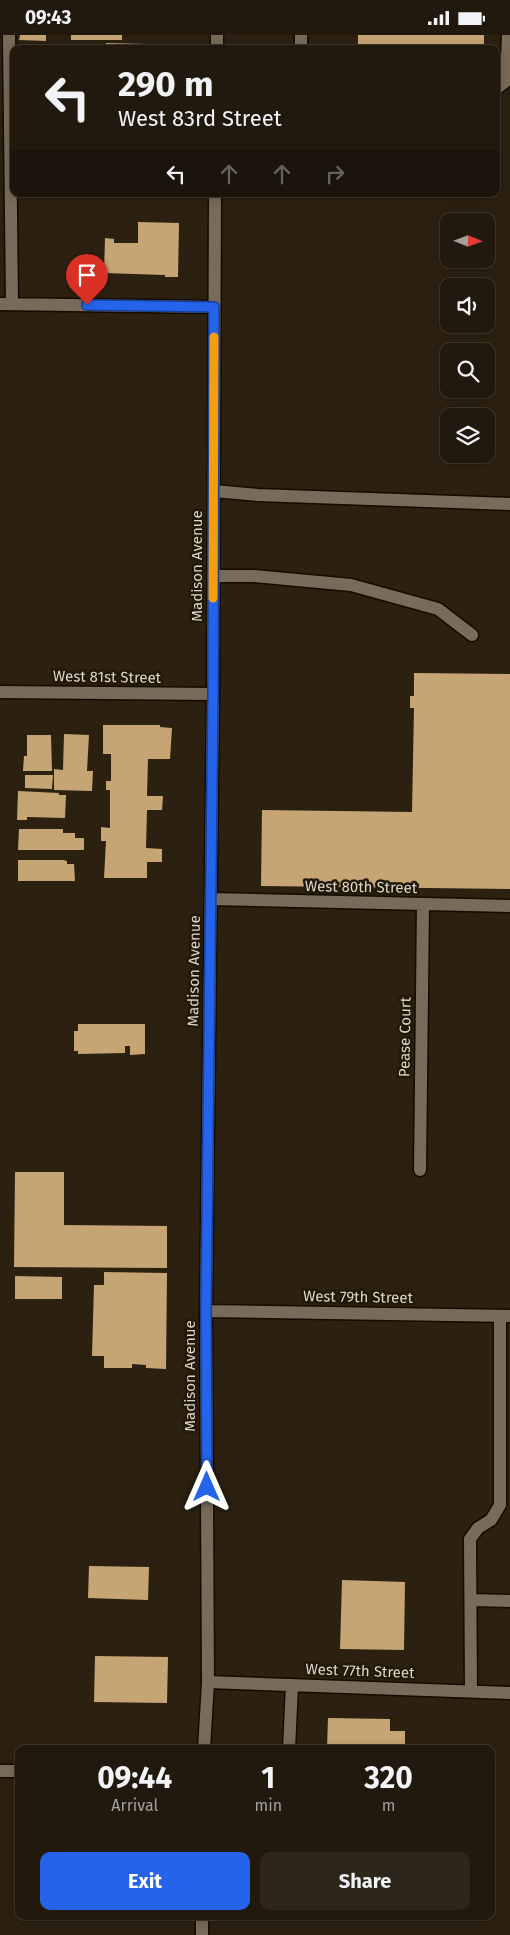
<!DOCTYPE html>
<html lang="en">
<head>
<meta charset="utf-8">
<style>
	body { margin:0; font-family:"Fira Sans",sans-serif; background:#2d261b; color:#f1f3f6; height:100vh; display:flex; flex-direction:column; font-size:19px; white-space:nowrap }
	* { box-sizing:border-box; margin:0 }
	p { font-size:16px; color:#a2a09d }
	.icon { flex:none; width:28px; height:28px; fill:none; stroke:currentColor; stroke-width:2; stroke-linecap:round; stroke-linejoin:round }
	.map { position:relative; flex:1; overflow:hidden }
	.panel { position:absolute; left:15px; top:1710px; width:480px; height:175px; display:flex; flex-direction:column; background:#21190d; border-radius:10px; box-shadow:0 2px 12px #0003,0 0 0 1px #3e382e }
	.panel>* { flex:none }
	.hud { position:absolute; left:10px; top:10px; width:490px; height:152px; border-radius:10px; box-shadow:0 2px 12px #0003,0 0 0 1px #3e382e; background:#21190d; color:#f1f3f6; overflow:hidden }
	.needle { width:32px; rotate:91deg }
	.fabs { position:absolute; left:440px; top:178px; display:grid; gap:10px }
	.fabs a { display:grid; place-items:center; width:55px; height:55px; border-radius:10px; background:#21190d; box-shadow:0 2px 12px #0003,0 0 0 1px #3e382e; font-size:25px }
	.pin { position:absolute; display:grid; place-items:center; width:42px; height:42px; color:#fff; margin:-51px -21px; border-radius:50% 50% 50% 0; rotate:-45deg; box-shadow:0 0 5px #0007 }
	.pin .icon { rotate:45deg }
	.me { position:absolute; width:55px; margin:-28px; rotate:0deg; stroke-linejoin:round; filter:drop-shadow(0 0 4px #0008) }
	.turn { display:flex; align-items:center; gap:18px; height:105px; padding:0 25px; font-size:22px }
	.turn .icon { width:65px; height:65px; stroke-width:2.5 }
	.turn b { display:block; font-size:35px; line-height:42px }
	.lanes { display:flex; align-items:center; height:48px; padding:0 25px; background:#0003; justify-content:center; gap:25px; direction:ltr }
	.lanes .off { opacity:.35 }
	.eta { display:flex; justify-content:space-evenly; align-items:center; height:85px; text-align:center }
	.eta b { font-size:30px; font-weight:700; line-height:35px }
	.cta { display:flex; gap:10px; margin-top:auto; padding:10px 25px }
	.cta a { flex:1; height:58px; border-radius:10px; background:#2563eb; color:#fff; font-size:20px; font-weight:700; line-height:58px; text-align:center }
	.cta a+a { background:#2d261b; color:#f1f3f6 }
	.status { display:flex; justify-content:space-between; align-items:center; height:35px; padding:0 25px; background:#21190d; direction:ltr }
	.status svg { height:14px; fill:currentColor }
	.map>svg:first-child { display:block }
</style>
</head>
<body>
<div class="status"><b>09:43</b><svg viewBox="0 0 49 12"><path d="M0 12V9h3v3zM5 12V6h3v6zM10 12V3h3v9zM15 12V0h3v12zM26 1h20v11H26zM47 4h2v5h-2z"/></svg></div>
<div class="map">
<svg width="510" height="1900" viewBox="0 0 510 1900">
	<rect width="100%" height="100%" fill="#2c2111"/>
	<path fill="#c6a575" d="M 20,0 L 46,0 L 46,6 L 19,5 Z
		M 71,0 L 122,0 L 122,5 L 71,5 Z
		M 358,0 L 484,0 L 484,14 L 358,14 Z
		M 106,8 L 147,9 L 147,14 L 90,14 L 90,10 L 106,10 Z
		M 22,11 L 55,12 L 55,14 L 21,14 Z
		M 138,187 L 179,188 L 178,242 L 165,242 L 165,240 L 104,238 L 105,203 L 114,204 L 114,208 L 138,208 Z
		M 414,638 L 510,639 L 510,854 L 261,851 L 262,775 L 412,777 L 414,673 L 410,673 L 410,661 L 414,661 Z
		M 103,690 L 160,690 L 160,692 L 172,693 L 170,724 L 148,724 L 147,761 L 163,761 L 162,775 L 147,775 L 146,813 L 162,814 L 162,827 L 147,827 L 147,843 L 104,843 L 106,806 L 101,806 L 101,792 L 110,793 L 110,755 L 106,755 L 106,746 L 111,746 L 111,719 L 103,719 Z
		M 64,699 L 89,700 L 87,736 L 93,736 L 92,756 L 54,755 L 54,734 L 63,735 Z
		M 27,700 L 51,700 L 52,736 L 23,736 L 24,721 L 27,721 Z
		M 25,740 L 53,740 L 52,754 L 25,753 Z
		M 18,756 L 59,758 L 59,760 L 66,760 L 65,783 L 27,782 L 27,785 L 17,785 Z
		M 19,794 L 63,794 L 63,798 L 75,798 L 75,803 L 84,803 L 84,815 L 18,815 Z
		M 18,825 L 63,825 L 67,826 L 67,829 L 74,829 L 75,846 L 18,846 Z
		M 78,989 L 145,989 L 145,1019 L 130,1020 L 130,1011 L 125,1011 L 125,1018 L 78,1019 L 78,1016 L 74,1016 L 74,996 L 78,996 Z
		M 15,1137 L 64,1137 L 64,1190 L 167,1191 L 167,1233 L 14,1232 Z
		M 104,1237 L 167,1238 L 166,1334 L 146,1333 L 146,1330 L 132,1329 L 132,1333 L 104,1333 L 104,1321 L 92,1321 L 94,1250 L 104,1250 Z
		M 15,1241 L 62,1242 L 62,1264 L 15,1264 Z
		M 89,1531 L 149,1532 L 148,1565 L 88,1563 Z
		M 342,1545 L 405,1547 L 404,1615 L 340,1614 Z
		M 95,1621 L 168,1622 L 167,1668 L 94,1667 Z
		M 328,1683 L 390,1684 L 390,1696 L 405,1696 L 405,1714 L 327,1714 Z"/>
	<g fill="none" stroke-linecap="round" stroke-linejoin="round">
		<g stroke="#140a00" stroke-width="15">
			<path id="minor" d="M 9,0 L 12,269
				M 217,14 L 217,0
				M 301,14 L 301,0
				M 496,54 L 506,46 L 508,0
				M 0,269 L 214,272
				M 214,456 L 258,460 L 510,469
				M 213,541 L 254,541 L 351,550 L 438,574 L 472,600
				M 0,657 L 213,659
				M 211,864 L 510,871
				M 420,1135 L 423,870
				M 206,1276 L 510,1281
				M 471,1565 L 510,1566
				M 208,1647 L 510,1658
				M 471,1656 L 470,1504 L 478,1493 L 491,1485 L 500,1470 L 500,1281
				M 204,1714 L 208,1647 L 206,1276 L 213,659 L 215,159
				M 289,1714 L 292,1650
				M 0,1736 L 19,1736
				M 202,1900 L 202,1881"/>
		</g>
		<use href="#minor" stroke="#786b59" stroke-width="12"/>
	</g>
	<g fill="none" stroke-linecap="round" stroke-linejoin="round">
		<g stroke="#184099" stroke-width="12">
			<path id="route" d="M 87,270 L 214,272 L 213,659 L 206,1276 L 207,1452"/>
		</g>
		<use href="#route" stroke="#2563eb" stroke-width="9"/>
		<path stroke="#f59e0b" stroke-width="9" d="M 213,563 L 214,302"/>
	</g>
	<g text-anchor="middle" stroke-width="5" stroke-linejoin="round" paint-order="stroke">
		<g font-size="15" fill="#ddd6cc" stroke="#221808">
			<text transform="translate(197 531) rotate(-90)" y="5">Madison Avenue</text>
			<text transform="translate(107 642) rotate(1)" y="5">West 81st Street</text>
			<text transform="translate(361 852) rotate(1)" y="5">West 80th Street</text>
			<text transform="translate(194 936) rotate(-89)" y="5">Madison Avenue</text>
			<text transform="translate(405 1002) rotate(-89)" y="5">Pease Court</text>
			<text transform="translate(358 1262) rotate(1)" y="5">West 79th Street</text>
			<text transform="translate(190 1341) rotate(-90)" y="5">Madison Avenue</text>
			<text transform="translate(360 1636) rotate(2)" y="5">West 77th Street</text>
		</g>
	</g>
</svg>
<div class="fabs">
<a><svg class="needle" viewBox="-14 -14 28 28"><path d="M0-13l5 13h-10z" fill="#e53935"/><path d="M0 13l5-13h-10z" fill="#a2a09d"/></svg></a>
<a><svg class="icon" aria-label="sound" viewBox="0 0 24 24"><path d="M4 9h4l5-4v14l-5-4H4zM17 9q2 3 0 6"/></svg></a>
<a><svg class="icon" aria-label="search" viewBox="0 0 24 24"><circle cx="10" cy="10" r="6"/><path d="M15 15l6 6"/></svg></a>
<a><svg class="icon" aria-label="layers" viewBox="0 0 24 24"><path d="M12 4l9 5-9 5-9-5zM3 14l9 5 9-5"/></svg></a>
</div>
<div class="pin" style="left:87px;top:270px;background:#d93025"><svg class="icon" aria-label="arrive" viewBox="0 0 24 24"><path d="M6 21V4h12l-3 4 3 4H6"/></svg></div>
<svg class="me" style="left:207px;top:1452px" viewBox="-20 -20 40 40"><path d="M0-17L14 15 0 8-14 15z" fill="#2563eb" stroke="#fff" stroke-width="4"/></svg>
<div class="hud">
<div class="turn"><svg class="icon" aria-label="left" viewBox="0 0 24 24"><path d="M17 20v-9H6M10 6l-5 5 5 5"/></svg><div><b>290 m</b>West 83rd Street</div></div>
<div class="lanes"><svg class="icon" aria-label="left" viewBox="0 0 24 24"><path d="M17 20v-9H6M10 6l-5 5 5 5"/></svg><svg class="icon off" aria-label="ahead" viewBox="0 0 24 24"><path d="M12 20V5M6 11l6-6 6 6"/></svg><svg class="icon off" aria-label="ahead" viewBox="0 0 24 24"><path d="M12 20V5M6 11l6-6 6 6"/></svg><svg class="icon off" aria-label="right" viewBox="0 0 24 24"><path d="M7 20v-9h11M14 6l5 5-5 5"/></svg></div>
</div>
<section class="panel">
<div class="eta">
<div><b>09:44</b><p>Arrival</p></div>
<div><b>1</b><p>min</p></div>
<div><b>320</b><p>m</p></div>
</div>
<div class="cta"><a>Exit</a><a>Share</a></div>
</section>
</div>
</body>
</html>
